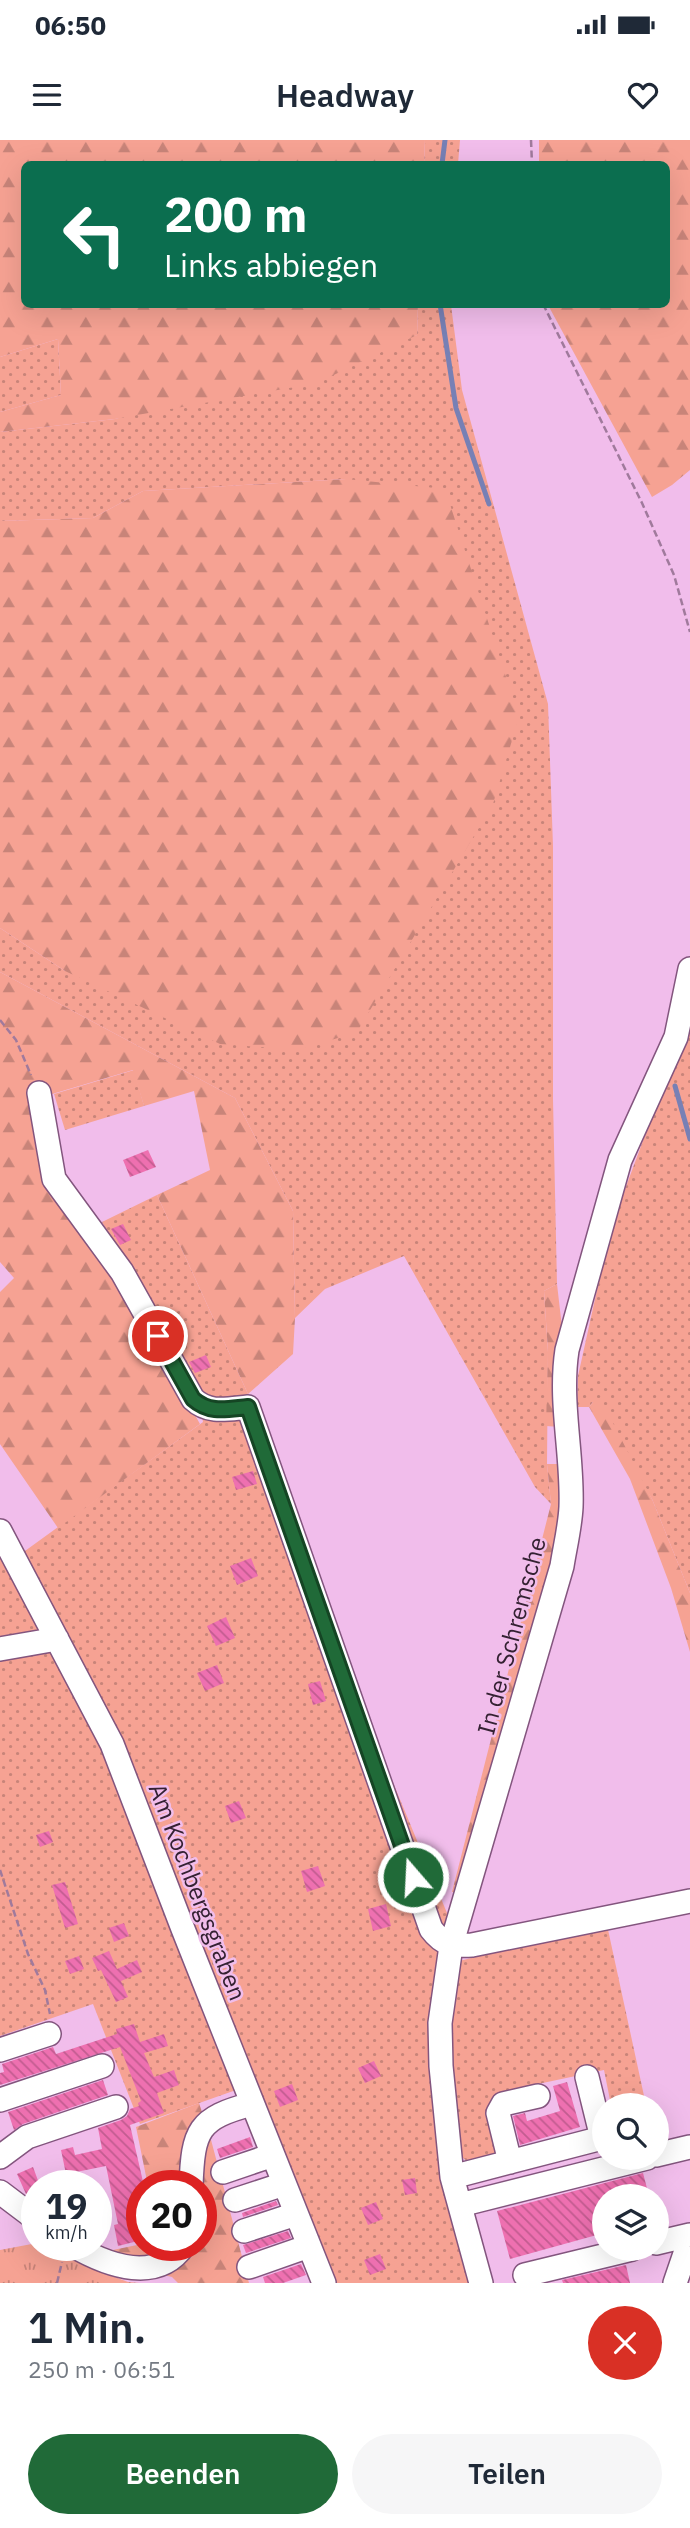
<!DOCTYPE html>
<html lang="de">
<head>
<meta charset="utf-8">
<style>
	body { margin:0; font-family:"IBM Plex Sans",sans-serif; background:#f6f6f7; color:#1f2937; height:100vh; display:flex; flex-direction:column; font-size:26px; white-space:nowrap }
	* { box-sizing:border-box; margin:0 }
	p { font-size:23px; color:#747a83 }
	.icon { flex:none; width:38px; height:38px; fill:none; stroke:currentColor; stroke-width:2; stroke-linecap:round; stroke-linejoin:round }
	.map { position:relative; height:2143px; overflow:hidden }
	.drawer { display:flex; flex-direction:column; background:#fff; flex:1 }
	.drawer>* { flex:none }
	.top-card { position:absolute; left:21px; top:21px; width:649px; height:147px; border-radius:10px; box-shadow:0 7px 28px #0002; background:#0b6e4f; color:#fff; overflow:hidden }
	.fabs { position:absolute; left:592px; top:1953px; display:grid; gap:14px }
	.fabs a { display:grid; place-items:center; width:77px; height:77px; border-radius:50%; background:#fff; box-shadow:0 7px 28px #0002; font-size:35px }
	.speed { position:absolute; left:21px; top:2030px; display:flex; gap:14px; font-size:35px; font-weight:700; text-align:center }
	.speed>* { display:grid; place-content:center; width:91px; height:91px; border-radius:50%; background:#fff; box-shadow:0 7px 28px #0002; line-height:1 }
	.speed small { font-size:18px; font-weight:400 }
	.speed .limit { border:10px solid #d22; background:#fff; color:#111 }
	.pin { position:absolute; display:grid; place-items:center; width:60px; height:60px; color:#fff; margin:-30px; border:4px solid #fff; border-radius:50%; box-shadow:0 2px 7px #0007 }
	.me { position:absolute; width:77px; margin:-38px; rotate:341deg; stroke-linejoin:round; filter:drop-shadow(0 0 5px #0008) }
	.turn { display:flex; align-items:center; gap:24px; height:147px; padding:0 28px; font-size:32px }
	.turn .icon { width:91px; height:91px; stroke-width:2.5 }
	.turn b { display:block; font-size:49px; line-height:60px }
	.round { display:grid; place-items:center; flex:none; width:74px; height:74px; border-radius:37px; background:#f6f6f7 }
	.headline { display:flex; align-items:center; justify-content:space-between; height:119px; padding:0 28px }
	h1 { font-size:42px; font-weight:600; line-height:52px }
	.action { display:flex; gap:14px; margin-top:auto; padding:14px 28px }
	.action a { flex:1; height:80px; border-radius:42px; background:#206a38; color:#fff; font-size:28px; font-weight:600; line-height:80px; text-align:center }
	.action a+a { background:#f6f6f7; color:#1f2937 }
	.status { display:flex; justify-content:space-between; align-items:center; height:49px; padding:0 35px; background:#fff; direction:ltr }
	.status svg { height:19px; fill:currentColor }
	header { display:flex; justify-content:space-between; align-items:center; height:91px; padding:0 28px; background:#fff; font-size:32px; font-weight:600 }
	.map>svg:first-child { display:block }
</style>
</head>
<body>
<div class="status"><b>06:50</b><svg viewBox="0 0 49 12"><path d="M0 12V9h3v3zM5 12V6h3v6zM10 12V3h3v9zM15 12V0h3v12zM26 1h20v11H26zM47 4h2v5h-2z"/></svg></div>
<header><svg class="icon" aria-label="menu" viewBox="0 0 24 24"><path d="M4 6h16M4 12h16M4 18h16"/></svg>Headway<svg class="icon" aria-label="heart" viewBox="0 0 24 24"><path d="M12 20l-8-8c-3-5 5-10 8-4 3-6 11-1 8 4z"/></svg></header>
<div class="map">
<svg width="690" height="2143" viewBox="0 0 690 2143">
	<defs>
		<pattern id="grass-dots" width="8" height="8" patternUnits="userSpaceOnUse" patternTransform="scale(1.75)"><rect width="8" height="8" fill="#f6a293"/><path d="M2 2h.1M6 6h.1" fill="none" stroke="#c88479" stroke-width="1.8" stroke-linecap="round"/></pattern>
		<pattern id="forest-firs" width="22" height="20" patternUnits="userSpaceOnUse" patternTransform="scale(1.75)"><rect width="22" height="20" fill="#f6a293"/><path d="M5 1l3.5 6h-7zM16 11l3.5 6h-7z" fill="#c88479"/></pattern>
		<pattern id="park-tufts" width="24" height="20" patternUnits="userSpaceOnUse" patternTransform="scale(1.75)"><rect width="24" height="20" fill="#f6a293"/><path d="M3 7l-1-3M5 7V3M7 7l1-3M15 17l-1-3M17 17v-4M19 17l1-3" fill="none" stroke="#c88479"/></pattern>
		<pattern id="building-back-hatch" width="6" height="6" patternUnits="userSpaceOnUse" patternTransform="scale(1.75)"><rect width="6" height="6" fill="#ee70b0"/><path d="M-1 5l2 2M0 0l6 6M5-1l2 2" fill="none" stroke="#c25c90"/></pattern>
	</defs>
	<rect width="100%" height="100%" fill="#f1bdeb"/>
	<path fill="url(#grass-dots)" d="M 425,0 L 460,0 L 458,24 L 424,24 Z
		M 418,165 L 451,165 L 462,250 L 548,564 L 553,706 L 553,959 L 557,1144 L 544,1151 L 548,1212 L 547,1324 L 551,1364 L 535,1347 L 404,1116 L 325,1149 L 295,1178 L 293,1071 L 235,958 L 0,832 L 0,788 L 65,831 L 346,339 L 143,351 L 93,378 L 0,381 L 0,292 L 115,279 L 417,195 Z
		M 58,199 L 61,255 L 0,272 L 0,217 Z
		M 690,874 L 690,1453 L 652,1359 L 593,1262 L 589,1267 L 577,1267 L 578,1236 L 611,1087 Z
		M 134,930 L 144,966 L 65,990 L 54,954 Z
		M 157,1055 L 248,1254 L 387,1628 L 447,1773 L 451,1792 L 430,1886 L 446,2059 L 472,2143 L 331,2143 L 253,1944 L 140,1984 L 93,1864 L 0,1896 L 0,1412 L 7,1424 L 203,1282 L 198,1253 L 102,1082 Z
		M 607,1785 L 646,1965 L 611,1965 L 604,1930 L 538,1944 L 533,1952 L 492,1963 L 502,2014 L 468,2022 L 458,2014 L 448,1886 L 459,1821 Z"/>
	<path fill="url(#forest-firs)" d="M 0,0 L 425,0 L 424,24 L 24,24 L 24,164 L 418,165 L 417,195 L 317,243 L 115,279 L 0,292 L 0,272 L 61,255 L 58,199 L 0,217 Z
		M 539,0 L 690,0 L 690,330 L 672,345 L 652,357 L 548,165 L 667,164 L 667,24 L 539,24 Z
		M 346,339 L 445,349 L 519,577 L 493,664 L 357,892 L 299,910 L 220,904 L 65,831 L 0,788 L 0,381 L 93,378 L 143,351 Z
		M 0,832 L 235,958 L 293,1071 L 295,1178 L 293,1214 L 248,1254 L 157,1055 L 210,1030 L 194,951 L 144,966 L 133,930 L 32,960 L 39,1004 L 116,1133 L 200,1284 L 58,1388 L 0,1304 L 0,1152 L 14,1138 L 0,1122 Z
		M 557,1144 L 563,1196 L 560,1287 L 546,1286 L 548,1212 L 544,1151 Z
		M 594,1261 L 612,1281 L 652,1359 L 690,1453 L 690,1512 L 671,1448 L 630,1339 L 589,1267 Z
		M 547,1324 L 561,1324 L 559,1403 L 462,1753 L 452,1752 L 551,1364 Z
		M 199,1963 L 210,1996 L 249,2143 L 178,2143 L 172,2137 L 111,2122 L 108,2111 L 142,2104 L 201,2105 L 201,2046 L 148,2046 L 136,1987 Z"/>
	<path fill="url(#park-tufts)" d="M 37,2103 L 37,2105 L 58,2105 L 94,2129 L 128,2142 L 140,2143 L 0,2143 L 0,2110 Z"/>
	<g fill="none" stroke-linecap="round" stroke-linejoin="round">
		<path stroke="#7780b5" stroke-width="5" d="M 442,24 L 445,0
			M 440,164 L 456,268 L 489,364
			M 675,946 L 690,999"/>
	</g>
	<path fill="url(#building-back-hatch)" d="M 148,1010 L 156,1027 L 130,1037 L 123,1020 Z
		M 123,1084 L 131,1100 L 120,1105 L 111,1089 Z
		M 206,1215 L 211,1227 L 195,1233 L 189,1222 Z
		M 253,1331 L 257,1344 L 236,1350 L 232,1337 Z
		M 251,1418 L 258,1436 L 237,1445 L 230,1426 Z
		M 226,1477 L 235,1498 L 216,1506 L 207,1486 Z
		M 217,1525 L 224,1543 L 205,1551 L 197,1533 Z
		M 320,1541 L 326,1561 L 313,1565 L 308,1544 Z
		M 239,1661 L 246,1678 L 231,1683 L 225,1666 Z
		M 49,1691 L 53,1702 L 40,1707 L 36,1695 Z
		M 318,1726 L 325,1746 L 307,1752 L 301,1731 Z
		M 65,1742 L 78,1784 L 65,1788 L 52,1745 Z
		M 386,1764 L 391,1786 L 373,1791 L 368,1769 Z
		M 124,1783 L 129,1796 L 114,1802 L 109,1788 Z
		M 109,1811 L 117,1829 L 137,1820 L 142,1832 L 121,1841 L 128,1857 L 116,1862 L 101,1830 L 98,1831 L 92,1818 Z
		M 79,1816 L 84,1829 L 70,1834 L 65,1821 Z
		M 134,1884 L 140,1902 L 164,1894 L 168,1906 L 144,1913 L 154,1937 L 174,1930 L 179,1945 L 157,1953 L 164,1973 L 130,1985 L 144,2046 L 142,2046 L 142,2100 L 118,2106 L 114,2085 L 118,2084 L 106,2026 L 66,2034 L 61,2010 L 73,2007 L 75,2015 L 102,2009 L 98,1988 L 121,1980 L 127,1976 L 130,1969 L 139,1966 L 138,1963 L 141,1961 L 120,1907 L 0,1945 L 0,1933 L 4,1932 L 2,1924 L 53,1907 L 56,1914 L 117,1894 L 116,1889 Z
		M 374,1921 L 381,1936 L 365,1943 L 358,1928 Z
		M 103,1940 L 108,1955 L 23,1984 L 14,1990 L 8,1972 Z
		M 567,1942 L 580,1987 L 520,2005 L 513,1976 L 525,1973 L 527,1981 L 560,1971 L 553,1946 Z
		M 292,1944 L 298,1960 L 280,1967 L 274,1951 Z
		M 250,1997 L 253,2007 L 220,2018 L 217,2009 Z
		M 33,2027 L 40,2046 L 37,2046 L 37,2062 L 26,2054 L 17,2034 Z
		M 643,2033 L 649,2056 L 604,2056 L 604,2093 L 510,2119 L 497,2071 Z
		M 415,2038 L 417,2053 L 405,2055 L 402,2040 Z
		M 276,2061 L 278,2065 L 243,2077 L 242,2073 Z
		M 376,2062 L 383,2079 L 368,2085 L 361,2068 Z
		M 288,2091 L 291,2098 L 246,2113 L 243,2105 Z
		M 380,2114 L 386,2129 L 370,2135 L 364,2120 Z
		M 301,2124 L 306,2135 L 283,2143 L 265,2143 L 263,2137 Z
		M 626,2125 L 630,2143 L 563,2143 L 562,2140 Z"/>
	<g fill="none" stroke-linecap="round" stroke-linejoin="round">
		<g stroke="#83557e" stroke-width="26">
			<path id="minor" d="M 39,953 L 54,1039 L 122,1132 L 193,1259 C 209,1274 227,1269 248,1267 L 431,1789 C 443,1805 453,1806 472,1805 L 690,1761
				M 0,1391 L 112,1604 L 183,1789 L 324,2143
				M 0,1509 L 57,1499
				M 0,1910 L 49,1894
				M 0,1960 L 102,1926
				M 656,2015 L 690,2007
				M 0,2017 L 27,1997 L 116,1967
				M 510,2022 L 498,1973 L 503,1964 L 538,1956
				M 223,2032 L 273,2015
				M 452,2037 L 602,1998 L 587,1937
				M 191,2046 C 193,1990 198,1978 252,1964
				M 0,2052 L 37,2080
				M 235,2060 L 284,2044
				M 460,2065 L 647,2018
				M 244,2091 L 296,2074
				M 656,2103 L 690,2095
				M 72,2105 C 110,2127 158,2143 184,2105
				M 249,2127 L 309,2106
				M 525,2135 L 632,2109
				M 481,2143 L 452,2037 L 441,1926 L 440,1883 L 451,1806 L 562,1426 C 565,1407 570,1387 571,1367 C 573,1315 559,1262 567,1210 L 620,1020 L 676,897 L 690,829
				M 675,2143 L 690,2099"/>
		</g>
		<path stroke="#a07a9c" stroke-width="2.5" stroke-dasharray="7 3.5" stroke-linecap="butt" d="M 531,0 L 532,24
			M 543,164 L 642,363 L 674,435 L 690,492
			M 0,880 L 16,900 L 31,935
			M 0,1730 L 28,1814 L 45,1850 L 50,1874
			M 57,2143 L 62,2122"/>
		<use href="#minor" stroke="#fff" stroke-width="23"/>
	</g>
	<g fill="none" stroke-linecap="round" stroke-linejoin="round">
		<g stroke="#154524" stroke-width="18">
			<path id="route" d="M 158,1196 L 193,1259 C 210,1274 227,1269 248,1267 L 413,1737"/>
		</g>
		<use href="#route" stroke="#206a38" stroke-width="12"/>
	</g>
	<g text-anchor="middle" stroke-width="5" stroke-linejoin="round" paint-order="stroke">
		<g font-size="24" fill="#342132" stroke="#f1bdeb">
			<text transform="translate(512 1496) rotate(-75)" y="8">In der Schremsche</text>
			<text transform="translate(197 1752) rotate(69)" y="8">Am Kochbergsgraben</text>
		</g>
	</g>
</svg>
<div class="fabs">
<a><svg class="icon" aria-label="search" viewBox="0 0 24 24"><circle cx="10" cy="10" r="6"/><path d="M15 15l6 6"/></svg></a>
<a><svg class="icon" aria-label="layers" viewBox="0 0 24 24"><path d="M12 4l9 5-9 5-9-5zM3 14l9 5 9-5"/></svg></a>
</div>
<div class="speed"><div>19<small>km/h</small></div><div class="limit">20</div></div>
<div class="pin" style="left:158px;top:1196px;background:#d93025"><svg class="icon" aria-label="arrive" viewBox="0 0 24 24"><path d="M6 21V4h12l-3 4 3 4H6"/></svg></div>
<svg class="me" style="left:413px;top:1737px" viewBox="-20 -20 40 40"><circle r="17" fill="#206a38" stroke="#fff" stroke-width="3"/><path d="M0-11L8 9 0 5-8 9z" fill="#fff"/></svg>
<div class="top-card">
<div class="turn"><svg class="icon" aria-label="left" viewBox="0 0 24 24"><path d="M17 20v-9H6M10 6l-5 5 5 5"/></svg><div><b>200 m</b>Links abbiegen</div></div>
</div>
</div>
<section class="drawer">
<div class="headline"><div><h1>1 Min.</h1><p>250 m · 06:51</p></div><a class="round" style="background:#d93025;color:#fff"><svg class="icon" aria-label="close" viewBox="0 0 24 24"><path d="M6 6l12 12M18 6L6 18"/></svg></a></div>
<div class="action"><a>Beenden</a><a>Teilen</a></div>
</section>
</body>
</html>
